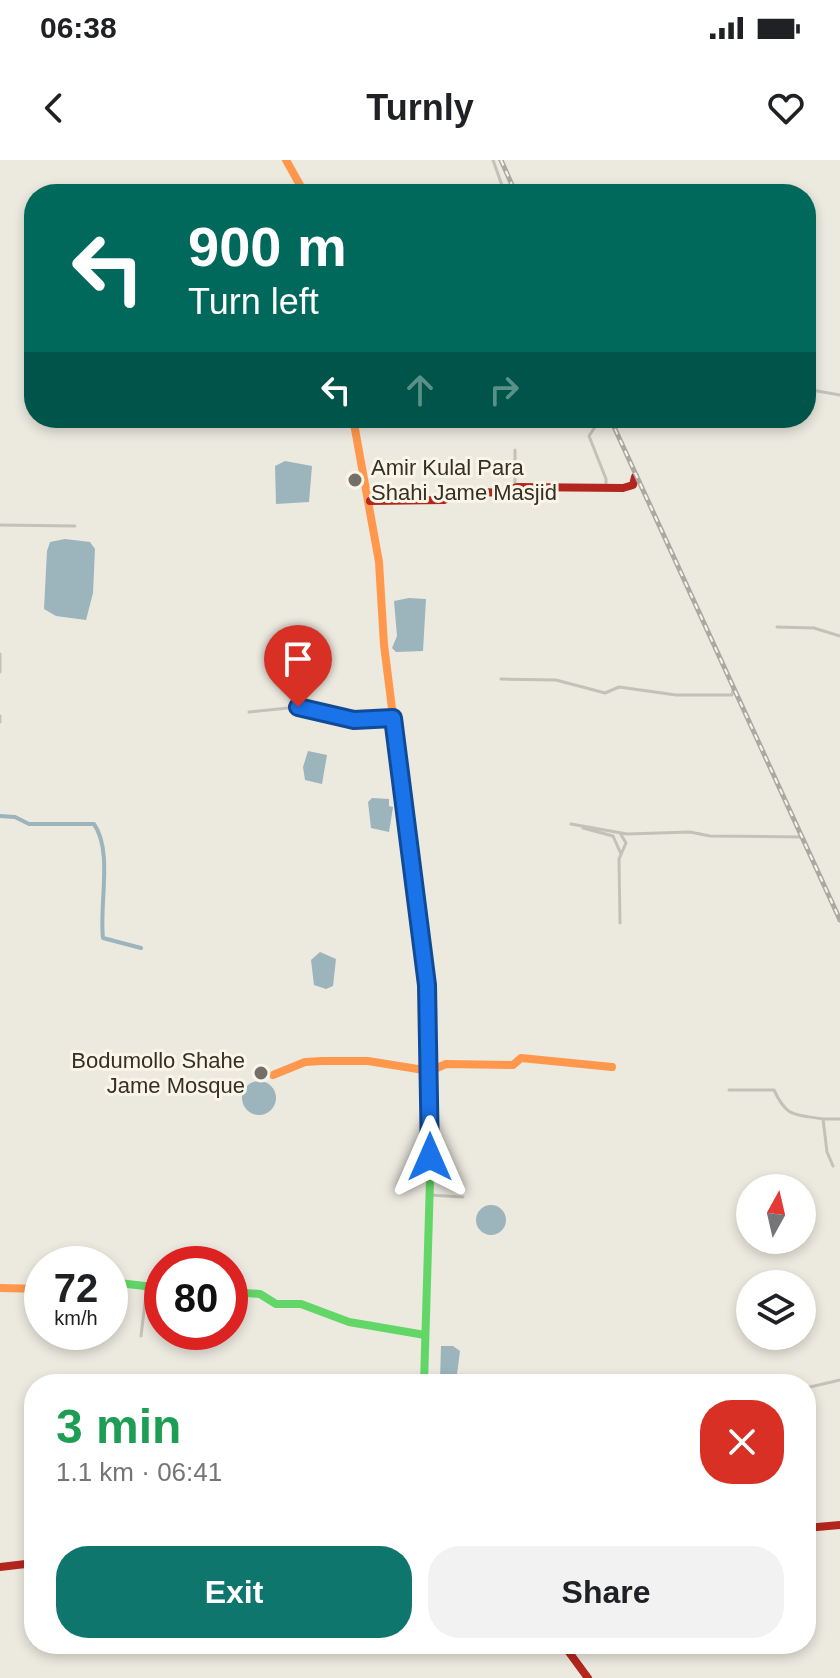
<!DOCTYPE html>
<html lang="en">
<head>
<meta charset="utf-8">
<style>
	body { margin:0; font-family:Helvetica,sans-serif; background:#f2f2f2; color:#202124; height:100vh; display:flex; flex-direction:column; font-size:30px; white-space:nowrap }
	* { box-sizing:border-box; margin:0 }
	p { font-size:26px; color:#757577 }
	.icon { flex:none; width:44px; height:44px; fill:none; stroke:currentColor; stroke-width:2; stroke-linecap:round; stroke-linejoin:round }
	.map { position:relative; flex:1; overflow:hidden }
	.details { position:absolute; left:24px; top:1214px; width:792px; height:280px; display:flex; flex-direction:column; background:#fff; border-radius:32px; box-shadow:0 4px 12px #0003 }
	.details>* { flex:none }
	.guide { position:absolute; left:24px; top:24px; width:792px; height:244px; border-radius:32px; box-shadow:0 4px 12px #0003; background:#00695c; color:#fff; overflow:hidden }
	.needle { width:52px; rotate:8deg }
	.fabs { position:absolute; left:736px; top:1014px; display:grid; gap:16px }
	.fabs a { display:grid; place-items:center; width:80px; height:80px; border-radius:50%; background:#fff; box-shadow:0 4px 12px #0003; font-size:40px }
	.speed { position:absolute; left:24px; top:1086px; display:flex; gap:16px; font-size:40px; font-weight:700; text-align:center }
	.speed>* { display:grid; place-content:center; width:104px; height:104px; border-radius:50%; background:#fff; box-shadow:0 4px 12px #0003; line-height:1 }
	.speed small { font-size:20px; font-weight:400 }
	.speed .limit { border:12px solid #d22; background:#fff; color:#111 }
	.pin { position:absolute; display:grid; place-items:center; width:68px; height:68px; color:#fff; margin:-82px -34px; border-radius:50% 50% 50% 0; rotate:-45deg; box-shadow:0 0 8px #0007 }
	.pin .icon { rotate:45deg }
	.me { position:absolute; width:88px; margin:-44px; rotate:0deg; stroke-linejoin:round; filter:drop-shadow(0 0 6px #0008) }
	.turn { display:flex; align-items:center; gap:28px; height:168px; padding:0 32px; font-size:36px }
	.turn .icon { width:104px; height:104px; stroke-width:2.5 }
	.turn b { display:block; font-size:56px; line-height:68px }
	.lanes { display:flex; align-items:center; height:76px; padding:0 32px; background:#0003; justify-content:center; gap:40px; direction:ltr }
	.lanes .off { opacity:.35 }
	.round { display:grid; place-items:center; flex:none; width:84px; height:84px; border-radius:32px; background:#f2f2f2 }
	.summary { display:flex; align-items:center; justify-content:space-between; height:136px; padding:0 32px }
	h1 { font-size:48px; font-weight:800; line-height:60px; color:#1e9e55 }
	.action { display:flex; gap:16px; margin-top:auto; padding:16px 32px }
	.action a { flex:1; height:92px; border-radius:32px; background:#0f766e; color:#fff; font-size:32px; font-weight:800; line-height:92px; text-align:center }
	.action a+a { background:#f2f2f2; color:#202124 }
	.status { display:flex; justify-content:space-between; align-items:center; height:56px; padding:0 40px; background:#fff; direction:ltr }
	.status svg { height:22px; fill:currentColor }
	header { display:flex; justify-content:space-between; align-items:center; height:104px; padding:0 32px; background:#fff; font-size:36px; font-weight:800 }
	.map>svg:first-child { display:block }
</style>
</head>
<body>
<div class="status"><b>06:38</b><svg viewBox="0 0 49 12"><path d="M0 12V9h3v3zM5 12V6h3v6zM10 12V3h3v9zM15 12V0h3v12zM26 1h20v11H26zM47 4h2v5h-2z"/></svg></div>
<header><svg class="icon" aria-label="back" viewBox="0 0 24 24"><path d="M15 5l-7 7 7 7"/></svg>Turnly<svg class="icon" aria-label="heart" viewBox="0 0 24 24"><path d="M12 20l-8-8c-3-5 5-10 8-4 3-6 11-1 8 4z"/></svg></header>
<div class="map">
<svg width="840" height="1518" viewBox="0 0 840 1518">
	<rect width="100%" height="100%" fill="#ece9df"/>
	<path fill="#9cb4bc" d="M 285,301 L 312,306 L 309,342 L 276,344 L 275,306 Z
		M 65,379 L 90,382 L 95,389 L 93,433 L 86,460 L 56,456 L 44,449 L 47,391 L 50,382 Z
		M 409,438 L 426,439 L 423,491 L 396,492 L 392,488 L 397,476 L 394,441 Z
		M 308,591 L 327,595 L 322,624 L 305,620 L 303,607 Z
		M 372,638 L 389,639 L 389,646 L 393,647 L 389,672 L 371,668 L 368,642 Z
		M 320,792 L 336,799 L 333,826 L 326,829 L 314,825 L 311,800 Z
		M242 938a17 17 0 1 1 34 0a17 17 0 1 1-34 0Z
		M476 1060a15 15 0 1 1 30 0a15 15 0 1 1-30 0Z
		M 441,1186 L 453,1186 L 460,1191 L 456,1222 L 440,1220 Z"/>
	<g fill="none" stroke-linecap="round" stroke-linejoin="round">
		<path stroke="#9cb4bc" stroke-width="4" d="M 0,656 L 15,657 L 29,664 L 94,664 C 113,691 99,745 103,778 L 141,788"/>
		<path stroke="#c4c1b9" stroke-width="3" d="M 493,0 L 505,34
			M 806,229 L 840,235
			M 601,258 L 589,276 L 606,319 L 606,328
			M 515,290 L 515,327
			M 0,365 L 75,366
			M 777,467 L 814,468 L 840,476
			M 0,494 L 0,512
			M 501,519 L 556,520 L 605,533 L 619,527 L 676,535 L 732,535 L 733,530
			M 249,552 L 298,547 L 354,560 L 391,558
			M 0,556 L 0,562
			M 571,664 L 627,674 L 690,672 L 710,676 L 802,677
			M 583,668 L 613,676 L 621,694
			M 620,763 L 619,699 L 626,683 L 620,673
			M 729,930 L 774,930 C 787,958 794,954 823,959 L 827,992 L 833,1006
			M 823,959 L 840,959
			M 429,1035 L 463,1037
			M 141,1176 L 147,1126
			M 806,1228 L 840,1220"/>
		<path stroke="#63d668" stroke-width="8" d="M 424,801 L 431,986 L 424,1224
			M 110,1122 L 162,1128
			M 230,1132 L 260,1134 L 276,1144 L 301,1144 L 349,1162 L 425,1175"/>
		<path stroke="#ff974d" stroke-width="8" d="M 286,0 L 305,34
			M 353,258 L 379,402 L 384,485 L 424,801
			M 273,915 L 305,902 L 322,901 L 368,901 L 430,911 L 446,904 L 513,905 L 521,898 L 612,907
			M 0,1128 L 42,1129"/>
		<path stroke="#b3261e" stroke-width="8" d="M 370,341 L 444,340 L 465,331 L 502,333 L 517,327 L 623,328 L 633,325 L 635,317
			M 806,1368 L 840,1365
			M 0,1407 L 34,1403
			M 563,1484 L 588,1518"/>
		<g stroke="#aca9a3" stroke-width="5">
			<path id="rail" d="M 501,0 L 516,34
				M 610,258 L 840,760"/>
		</g>
		<use href="#rail" stroke="#f9f5e7" stroke-width="2" stroke-dasharray="6" stroke-linecap="butt"/>
	</g>
	<g fill="none" stroke-linecap="round" stroke-linejoin="round">
		<g stroke="#114b97" stroke-width="20">
			<path id="route" d="M 298,547 L 354,560 L 393,558 L 427,825 L 430,997"/>
		</g>
		<use href="#route" stroke="#1a73e8" stroke-width="14"/>
	</g>
	<g fill="#757067" stroke="#f9f5e7" stroke-width="3">
		<circle cx="355" cy="320" r="8"/>
		<circle cx="261" cy="913" r="8"/>
	</g>
	<g text-anchor="middle" stroke-width="6" stroke-linejoin="round" paint-order="stroke">
		<g font-size="22" fill="#352f27" stroke="#f9f5e7" text-anchor="start">
			<text x="371" y="315">Amir Kulal Para<tspan x="371" dy="25">Shahi Jame Masjid</tspan></text>
			<text x="245" y="908" text-anchor="end">Bodumollo Shahe<tspan x="245" dy="25">Jame Mosque</tspan></text>
		</g>
	</g>
</svg>
<div class="fabs">
<a><svg class="needle" viewBox="-14 -14 28 28"><path d="M0-13l5 13h-10z" fill="#e53935"/><path d="M0 13l5-13h-10z" fill="#757577"/></svg></a>
<a><svg class="icon" aria-label="layers" viewBox="0 0 24 24"><path d="M12 4l9 5-9 5-9-5zM3 14l9 5 9-5"/></svg></a>
</div>
<div class="speed"><div>72<small>km/h</small></div><div class="limit">80</div></div>
<div class="pin" style="left:298px;top:547px;background:#d93025"><svg class="icon" aria-label="arrive" viewBox="0 0 24 24"><path d="M6 21V4h12l-3 4 3 4H6"/></svg></div>
<svg class="me" style="left:430px;top:997px" viewBox="-20 -20 40 40"><path d="M0-17L14 15 0 8-14 15z" fill="#1a73e8" stroke="#fff" stroke-width="4"/></svg>
<div class="guide">
<div class="turn"><svg class="icon" aria-label="left" viewBox="0 0 24 24"><path d="M17 20v-9H6M10 6l-5 5 5 5"/></svg><div><b>900 m</b>Turn left</div></div>
<div class="lanes"><svg class="icon" aria-label="left" viewBox="0 0 24 24"><path d="M17 20v-9H6M10 6l-5 5 5 5"/></svg><svg class="icon off" aria-label="ahead" viewBox="0 0 24 24"><path d="M12 20V5M6 11l6-6 6 6"/></svg><svg class="icon off" aria-label="right" viewBox="0 0 24 24"><path d="M7 20v-9h11M14 6l5 5-5 5"/></svg></div>
</div>
<section class="details">
<div class="summary"><div><h1>3 min</h1><p>1.1 km · 06:41</p></div><a class="round" style="background:#d93025;color:#fff"><svg class="icon" aria-label="close" viewBox="0 0 24 24"><path d="M6 6l12 12M18 6L6 18"/></svg></a></div>
<div class="action"><a>Exit</a><a>Share</a></div>
</section>
</div>
</body>
</html>
